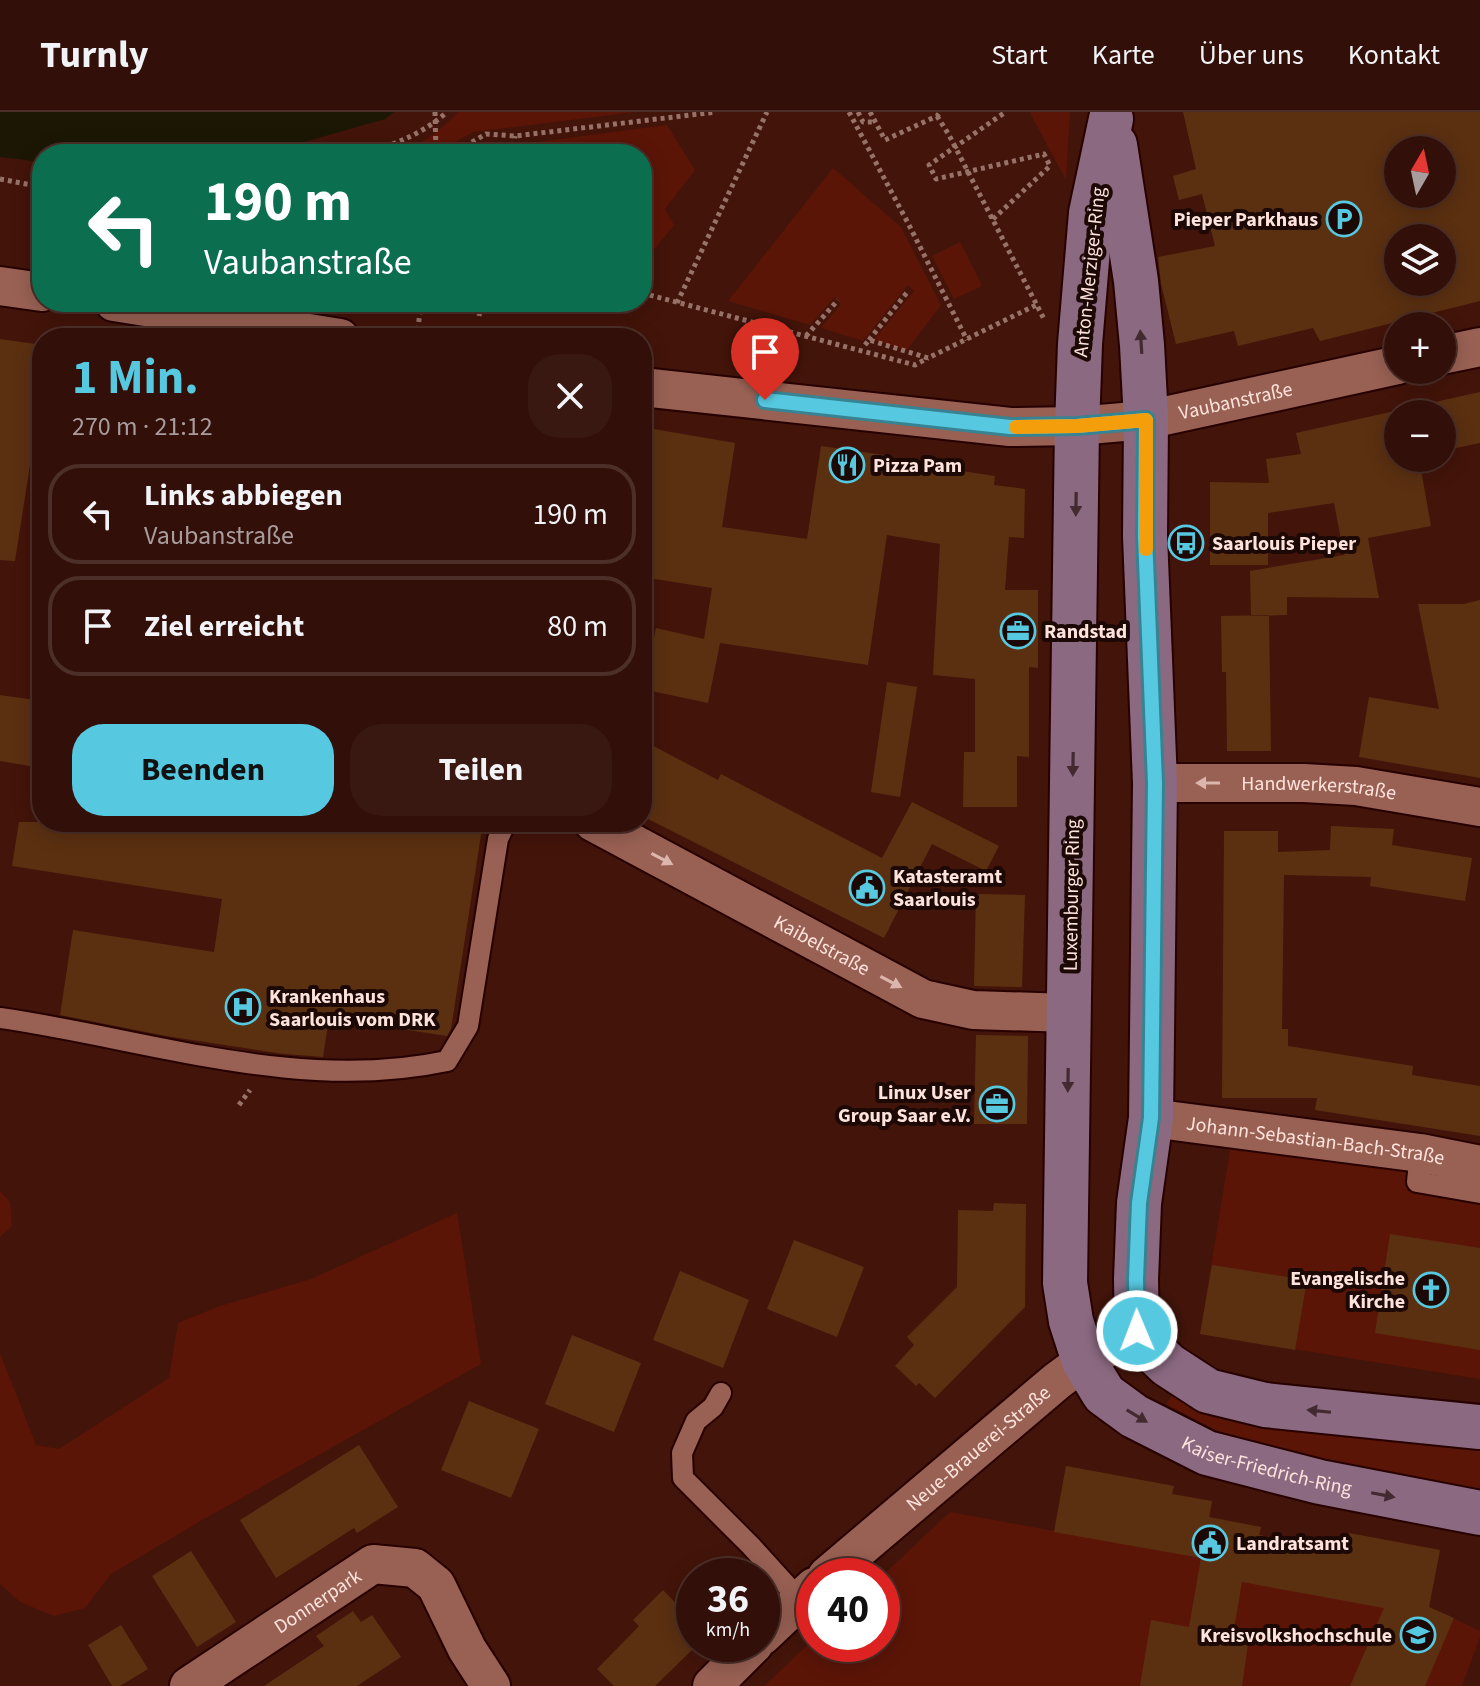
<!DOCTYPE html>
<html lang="de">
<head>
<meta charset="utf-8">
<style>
	body { margin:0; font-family:"Source Sans 3",sans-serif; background:#3a1812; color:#f1f3f6; height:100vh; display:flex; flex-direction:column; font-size:30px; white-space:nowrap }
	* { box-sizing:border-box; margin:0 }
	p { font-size:26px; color:#a89c9c }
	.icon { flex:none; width:44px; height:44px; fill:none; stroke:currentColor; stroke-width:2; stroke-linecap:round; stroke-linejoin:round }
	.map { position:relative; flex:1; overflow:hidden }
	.details { position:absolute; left:32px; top:216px; width:620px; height:504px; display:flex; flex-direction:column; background:#320f08; border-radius:32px; box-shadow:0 4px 20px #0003,0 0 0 2px #4d2f29 }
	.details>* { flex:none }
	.banner { position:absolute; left:32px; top:32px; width:620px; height:168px; border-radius:32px; box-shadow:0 4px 20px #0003,0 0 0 2px #4d2f29; background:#0b6e4f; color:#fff; overflow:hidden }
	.needle { width:52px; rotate:9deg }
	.tools { position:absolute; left:1384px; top:24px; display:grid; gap:16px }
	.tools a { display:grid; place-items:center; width:72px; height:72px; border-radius:50%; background:#320f08; box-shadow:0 4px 20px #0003,0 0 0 2px #4d2f29; font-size:40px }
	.speed { position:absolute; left:676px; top:1446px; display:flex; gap:16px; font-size:40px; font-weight:700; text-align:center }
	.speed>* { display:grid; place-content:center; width:104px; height:104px; border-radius:50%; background:#320f08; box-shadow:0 4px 20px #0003,0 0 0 2px #4d2f29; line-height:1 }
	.speed small { font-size:20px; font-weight:400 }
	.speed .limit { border:12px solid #d22; background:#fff; color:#111 }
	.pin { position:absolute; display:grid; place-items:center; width:68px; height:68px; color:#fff; margin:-82px -34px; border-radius:50% 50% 50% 0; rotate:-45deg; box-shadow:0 0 8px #0007 }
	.pin .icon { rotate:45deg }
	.me { position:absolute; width:88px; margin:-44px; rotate:359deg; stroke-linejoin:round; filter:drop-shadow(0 0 6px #0008) }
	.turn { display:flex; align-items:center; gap:28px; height:168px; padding:0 40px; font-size:36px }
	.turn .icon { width:104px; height:104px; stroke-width:2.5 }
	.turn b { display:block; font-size:56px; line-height:68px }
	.round { display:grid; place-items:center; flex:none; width:84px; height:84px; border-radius:32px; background:#3a1812 }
	.headline { display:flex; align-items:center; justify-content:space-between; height:136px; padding:0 40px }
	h1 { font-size:48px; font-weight:700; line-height:60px; color:#56c9e1 }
	.primary-button { display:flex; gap:16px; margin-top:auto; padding:16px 40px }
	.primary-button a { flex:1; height:92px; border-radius:32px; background:#56c9e1; color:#111; font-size:32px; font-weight:700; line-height:92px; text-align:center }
	.primary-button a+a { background:#3a1812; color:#f1f3f6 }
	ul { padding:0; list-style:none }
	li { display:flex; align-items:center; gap:24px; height:100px; margin:0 16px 12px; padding:0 24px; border:4px solid #4d2f29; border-radius:32px }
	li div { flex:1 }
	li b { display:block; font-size:30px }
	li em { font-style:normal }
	header { display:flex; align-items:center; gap:48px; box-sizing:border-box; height:112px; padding:0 40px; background:#320f08; border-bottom:2px solid #4d2f29 }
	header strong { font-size:38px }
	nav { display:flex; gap:44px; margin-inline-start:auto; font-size:28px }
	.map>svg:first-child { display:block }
</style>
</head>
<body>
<header>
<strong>Turnly</strong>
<nav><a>Start</a><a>Karte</a><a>Über uns</a><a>Kontakt</a></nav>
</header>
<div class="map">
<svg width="1480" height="1574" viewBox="0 0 1480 1574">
	<rect width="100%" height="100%" fill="#43140a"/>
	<path fill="#5b1507" d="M 458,0 L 635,0 L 473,20 L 434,42 L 394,42 C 424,31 436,23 458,0 Z
		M 1031,0 L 1070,0 L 1066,68 L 1031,3 Z
		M 667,13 L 695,58 L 665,97 L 674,113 L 642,153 L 642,42 L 528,42 L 529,31 Z
		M 833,56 L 901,115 L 941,193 L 907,238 L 874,228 L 914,179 L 908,173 L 863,229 L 821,216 L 841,192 L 835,185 L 810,213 L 728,189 Z
		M 960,130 L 982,174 L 954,187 L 932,144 Z
		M 1231,1032 L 1480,1071 L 1480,1267 L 1200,1222 Z
		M 0,1079 L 10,1090 L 12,1114 L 0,1125 Z
		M 457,1101 L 481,1252 L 204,1407 L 111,1462 L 85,1496 L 54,1504 L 20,1490 L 0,1472 L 0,1241 L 36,1333 L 59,1337 L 169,1266 L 178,1211 L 217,1195 L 311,1167 Z
		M 1173,1282 L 1480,1328 L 1480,1379 L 1312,1350 L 1229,1325 L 1166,1292 Z
		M 1066,1354 L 1174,1374 L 1172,1382 L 1212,1389 L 1210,1406 L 1261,1415 L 1260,1423 L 1345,1439 L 1349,1421 L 1440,1438 L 1429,1495 L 1480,1519 L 1480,1525 L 1462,1574 L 764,1574 L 814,1527 L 814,1532 L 882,1532 L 882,1464 L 950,1400 L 1054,1419 Z"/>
	<path fill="#1c1705" d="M 0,0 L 394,0 L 385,7 L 262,42 L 42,42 L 42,50 L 0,45 Z"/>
	<path fill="#5b3011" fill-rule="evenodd" d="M 1183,0 L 1480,0 L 1480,189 L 1320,229 L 1313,216 L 1238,234 L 1234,219 L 1176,232 L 1161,172 L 1158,145 L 1215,134 L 1202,82 L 1179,88 L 1173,64 L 1196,57 ZM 1398,38 L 1442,38 L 1442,82 L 1398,82 ZM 1398,126 L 1442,126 L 1442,170 L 1398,170 Z
		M 0,227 L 42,233 L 42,303 L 38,302 L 15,449 L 0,448 Z
		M 1480,280 L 1480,331 L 1442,339 L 1442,302 L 1398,302 L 1398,346 L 1419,346 L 1431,414 L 1368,426 L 1379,486 L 1287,485 L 1287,503 L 1251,504 L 1250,459 L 1344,443 L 1334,391 L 1268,401 L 1268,453 L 1210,453 L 1210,370 L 1269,371 L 1266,347 L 1301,342 L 1296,321 Z
		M 654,317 L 735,331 L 722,415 L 807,427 L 821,334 L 884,343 L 883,347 L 995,364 L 994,373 L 1025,377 L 1024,426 L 1009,425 L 1005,478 L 1038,478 L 1038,556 L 1029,555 L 1029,645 L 1017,644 L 1017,695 L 963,695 L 964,640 L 975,640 L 975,567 L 933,563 L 940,432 L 887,423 L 868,553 L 720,531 L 708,591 L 642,577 L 642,543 L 650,545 L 656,516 L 704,527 L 712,476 L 642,465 L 642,394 Z
		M 1480,488 L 1480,666 L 1359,645 L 1369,585 L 1439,597 L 1418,492 L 1464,492 Z
		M 1269,503 L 1271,639 L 1227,639 L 1226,560 L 1222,560 L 1221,504 Z
		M 887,570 L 917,575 L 900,685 L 871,680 Z
		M 0,583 L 42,589 L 42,656 L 0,649 Z
		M 642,628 L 718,668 L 721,662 L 882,746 L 912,690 L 999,734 L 986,759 L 932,732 L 884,826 L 642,704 Z
		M 19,710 L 483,710 L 451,917 L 447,924 L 329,906 L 323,945 L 284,942 L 166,924 L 60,903 L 73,818 L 214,840 L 222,787 L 12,754 Z
		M 1331,714 L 1394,717 L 1392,733 L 1472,746 L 1465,789 L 1370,774 L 1371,765 L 1284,763 L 1282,917 L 1288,917 L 1288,934 L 1413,954 L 1412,963 L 1480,974 L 1480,1024 L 1315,998 L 1317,986 L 1222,986 L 1224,719 L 1278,719 L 1278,740 L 1330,738 Z
		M 976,782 L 1025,783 L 1022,875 L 974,874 Z
		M 976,923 L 1028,924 L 1027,1012 L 974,1012 Z
		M 994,1091 L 1026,1092 L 1025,1195 L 935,1286 L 919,1271 L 916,1274 L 895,1254 L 914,1233 L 907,1225 L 957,1175 L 958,1098 L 993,1099 Z
		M 1390,1122 L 1480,1136 L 1480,1238 L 1375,1221 Z
		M 794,1128 L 864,1155 L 837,1225 L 767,1197 Z
		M 1212,1153 L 1307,1168 L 1295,1238 L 1200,1222 Z
		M 680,1159 L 749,1188 L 723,1256 L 653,1228 Z
		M 572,1223 L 641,1251 L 614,1320 L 545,1292 Z
		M 469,1289 L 539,1317 L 511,1386 L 441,1358 Z
		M 359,1333 L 398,1395 L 357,1421 L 354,1416 L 276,1466 L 240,1408 Z
		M 1066,1354 L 1174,1374 L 1172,1382 L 1212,1389 L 1209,1405 L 1261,1415 L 1259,1423 L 1345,1439 L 1349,1421 L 1440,1438 L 1429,1495 L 1454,1506 L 1425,1574 L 1350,1574 L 1384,1496 L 1242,1470 L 1233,1523 L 1249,1525 L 1242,1574 L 1140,1574 L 1151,1508 L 1189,1515 L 1201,1446 L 1054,1420 Z
		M 191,1439 L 236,1510 L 197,1535 L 152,1464 Z
		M 663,1478 L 694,1510 L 694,1536 L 655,1574 L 614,1574 L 597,1557 L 639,1514 L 633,1508 Z
		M 353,1499 L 361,1510 L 372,1503 L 401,1545 L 357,1574 L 264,1574 L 324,1534 L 316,1524 Z
		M 121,1513 L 148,1557 L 120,1574 L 112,1574 L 88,1533 Z"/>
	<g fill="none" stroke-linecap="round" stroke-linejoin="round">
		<g stroke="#270000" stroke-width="24">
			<path id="lane" d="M 0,906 C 147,927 298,981 447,949 L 468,914 L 498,727 L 506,710
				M 1420,1041 L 1417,1070 L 1480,1081
				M 721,1281 L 713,1295 L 696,1309 L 682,1341 L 683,1366 L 751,1434 L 799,1487"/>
		</g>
		<g stroke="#270000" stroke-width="42">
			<g id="street">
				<path d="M 0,174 L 42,180"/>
				<path d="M 114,190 L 340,226"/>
				<path d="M 1442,243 L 1480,235"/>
				<path id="s1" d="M 642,275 L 1010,315 L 1077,314 L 1146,308 L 1398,253"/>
				<path id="s2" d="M 1155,671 L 1304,671 L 1356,674 L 1480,695"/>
				<path id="s3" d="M 593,710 L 923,887 L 973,898 L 1069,901"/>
				<path id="s4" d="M 1151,1006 L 1420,1041 L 1480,1053"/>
				<path id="s5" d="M 827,1464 L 1057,1269 L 1084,1249 L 1137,1219"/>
				<path d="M 762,1524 L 814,1475"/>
				<path id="s6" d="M 189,1574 L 373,1452 L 415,1456 L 436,1473 L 467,1537 L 491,1574"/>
				<path d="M 712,1574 L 754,1532"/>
			</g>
		</g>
		<g stroke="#270000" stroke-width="48">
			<g id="secondary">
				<path id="s7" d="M 1111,7 L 1091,101 L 1080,232 L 1077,314 L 1065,1171 L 1071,1209 L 1084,1249 L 1104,1282 L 1134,1304 L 1207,1341 L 1320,1370 L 1480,1401"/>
				<path d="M 1115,33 L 1136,169 L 1142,233 L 1146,308 L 1145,424 L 1155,671 L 1151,1006 L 1139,1091 L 1136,1167 L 1137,1219 L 1147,1233 L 1168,1253 L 1208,1279 L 1265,1293 L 1480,1315"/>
			</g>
		</g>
		<path stroke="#977269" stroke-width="5" stroke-dasharray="4 4" stroke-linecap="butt" d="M 849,0 L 909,113 L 967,228
			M 858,0 L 863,10 L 875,10
			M 870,0 L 885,28 L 937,4 L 940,0
			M 937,4 L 949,23 L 1044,207
			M 362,42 C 393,33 423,22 447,0
			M 451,42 L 486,22 L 515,24 L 716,0
			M 512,42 L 515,24
			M 0,67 L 42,75
			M 993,107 L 1050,54 L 1044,42 L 936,67 L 929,53 L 1004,1 L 1004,0
			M 642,181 L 915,253 L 928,246
			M 677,191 L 767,0
			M 479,204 L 482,190
			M 806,224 L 838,188
			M 417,226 L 421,190
			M 869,228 L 909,178
			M 865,233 L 869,228 L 928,246 L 1036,193
			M 239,993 L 250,978"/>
		<use href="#lane" stroke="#996154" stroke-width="20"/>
		<use href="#street" stroke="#996154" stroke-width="38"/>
		<use href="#secondary" stroke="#8b6981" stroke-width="44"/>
		<path stroke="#977269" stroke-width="5" stroke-dasharray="4 4" stroke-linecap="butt" d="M 435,0 L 436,42"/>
	</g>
	<defs><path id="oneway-solid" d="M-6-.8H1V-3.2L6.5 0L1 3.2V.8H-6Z" transform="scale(2)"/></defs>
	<g fill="#432a30">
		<use href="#oneway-solid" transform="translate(1141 230) rotate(-94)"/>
		<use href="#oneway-solid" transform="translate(1076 392) rotate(91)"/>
		<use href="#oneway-solid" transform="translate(1073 652) rotate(91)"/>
		<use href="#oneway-solid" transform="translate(1068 968) rotate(91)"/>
		<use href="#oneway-solid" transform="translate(1319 1299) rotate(-174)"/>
		<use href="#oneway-solid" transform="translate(1137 1304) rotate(31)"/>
		<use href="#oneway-solid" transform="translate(1383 1383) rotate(11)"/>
	</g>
	<g fill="#dab6ac">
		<use href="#oneway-solid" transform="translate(1208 671) rotate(-180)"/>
		<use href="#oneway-solid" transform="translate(662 747) rotate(28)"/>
		<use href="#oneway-solid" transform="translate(891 870) rotate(28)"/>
	</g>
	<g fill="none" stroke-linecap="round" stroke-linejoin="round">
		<g stroke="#388392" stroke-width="20">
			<path id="route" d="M 765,288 L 1010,315 L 1077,314 L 1146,308 L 1145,424 L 1155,671 L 1151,1006 L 1139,1091 L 1136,1167 L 1137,1219"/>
		</g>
		<use href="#route" stroke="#56c9e1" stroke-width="14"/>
		<path stroke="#f59e0b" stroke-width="14" d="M 1016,315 L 1077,314 L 1146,308 L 1146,437"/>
	</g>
	<defs>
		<g id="parking-ring" transform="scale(1.8)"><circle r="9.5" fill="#1c0805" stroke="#56c9e1" stroke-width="1.5"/><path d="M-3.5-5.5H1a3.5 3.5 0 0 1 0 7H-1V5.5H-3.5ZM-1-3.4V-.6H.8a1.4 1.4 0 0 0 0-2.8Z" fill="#56c9e1"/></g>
		<g id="restaurant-ring" transform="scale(1.8)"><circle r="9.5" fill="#1c0805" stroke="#56c9e1" stroke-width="1.5"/><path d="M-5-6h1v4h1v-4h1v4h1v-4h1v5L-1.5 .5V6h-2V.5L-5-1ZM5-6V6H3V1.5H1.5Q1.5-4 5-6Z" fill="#56c9e1"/></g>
		<g id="bus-ring" transform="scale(1.8)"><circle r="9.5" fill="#1c0805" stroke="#56c9e1" stroke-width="1.5"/><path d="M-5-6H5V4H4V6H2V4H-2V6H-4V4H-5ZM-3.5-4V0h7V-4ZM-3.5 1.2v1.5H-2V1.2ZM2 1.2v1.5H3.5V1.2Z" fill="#56c9e1"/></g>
		<g id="office-ring" transform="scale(1.8)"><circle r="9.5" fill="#1c0805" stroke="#56c9e1" stroke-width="1.5"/><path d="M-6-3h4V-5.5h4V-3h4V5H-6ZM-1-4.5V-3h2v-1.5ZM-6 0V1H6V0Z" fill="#56c9e1"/></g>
		<g id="civic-ring" transform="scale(1.8)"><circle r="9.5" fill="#1c0805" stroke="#56c9e1" stroke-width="1.5"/><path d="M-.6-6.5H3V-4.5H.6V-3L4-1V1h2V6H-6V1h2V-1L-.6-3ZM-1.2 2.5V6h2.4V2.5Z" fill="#56c9e1"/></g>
		<g id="hospital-ring" transform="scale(1.8)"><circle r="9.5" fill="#1c0805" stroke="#56c9e1" stroke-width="1.5"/><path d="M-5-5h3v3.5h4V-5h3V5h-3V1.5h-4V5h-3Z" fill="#56c9e1"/></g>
		<g id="church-ring" transform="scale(1.8)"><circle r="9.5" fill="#1c0805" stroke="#56c9e1" stroke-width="1.5"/><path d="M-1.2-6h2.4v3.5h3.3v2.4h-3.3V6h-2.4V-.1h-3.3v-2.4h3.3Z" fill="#56c9e1"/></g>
		<g id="school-ring" transform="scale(1.8)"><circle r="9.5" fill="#1c0805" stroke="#56c9e1" stroke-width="1.5"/><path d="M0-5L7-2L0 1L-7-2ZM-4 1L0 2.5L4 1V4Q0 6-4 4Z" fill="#56c9e1"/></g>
	</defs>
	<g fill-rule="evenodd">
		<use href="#parking-ring" x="1344" y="107"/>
		<use href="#restaurant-ring" x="847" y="353"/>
		<use href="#bus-ring" x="1186" y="431"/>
		<use href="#office-ring" x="1018" y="519"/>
		<use href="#civic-ring" x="867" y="776"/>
		<use href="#hospital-ring" x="243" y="895"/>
		<use href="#office-ring" x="997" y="992"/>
		<use href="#church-ring" x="1431" y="1178"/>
		<use href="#civic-ring" x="1210" y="1431"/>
		<use href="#school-ring" x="1418" y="1523"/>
	</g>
	<g text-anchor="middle" stroke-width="8" stroke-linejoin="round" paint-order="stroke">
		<g font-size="20" font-weight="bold" fill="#fde3dc" stroke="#1c0805" text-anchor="start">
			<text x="1318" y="114" text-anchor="end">Pieper Parkhaus</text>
			<text x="873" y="360">Pizza Pam</text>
			<text x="1212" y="438">Saarlouis Pieper</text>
			<text x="1044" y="526">Randstad</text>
			<text x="893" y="771">Katasteramt<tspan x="893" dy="23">Saarlouis</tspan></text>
			<text x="269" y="891">Krankenhaus<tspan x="269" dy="23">Saarlouis vom DRK</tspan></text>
			<text x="971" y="987" text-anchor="end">Linux User<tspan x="971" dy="23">Group Saar e.V.</tspan></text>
			<text x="1405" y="1173" text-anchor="end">Evangelische<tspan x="1405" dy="23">Kirche</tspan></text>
			<text x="1236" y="1438">Landratsamt</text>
			<text x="1392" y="1530" text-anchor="end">Kreisvolkshochschule</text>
		</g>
		<g font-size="20" fill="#fde3dc" stroke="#1c0805">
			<text transform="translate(1089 160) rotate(-84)" y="7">Anton-Merziger-Ring</text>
			<text dy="7" stroke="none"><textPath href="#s1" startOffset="598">Vaubanstraße</textPath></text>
			<text dy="7" stroke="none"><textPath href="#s2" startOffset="164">Handwerkerstraße</textPath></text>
			<text transform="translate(1071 783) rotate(-89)" y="7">Luxemburger Ring</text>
			<text dy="7" stroke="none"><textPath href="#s3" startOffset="260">Kaibelstraße</textPath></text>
			<text dy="7" stroke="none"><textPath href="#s4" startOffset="166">Johann-Sebastian-Bach-Straße</textPath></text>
			<text dy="7" stroke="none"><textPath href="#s5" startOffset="198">Neue-Brauerei-Straße</textPath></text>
			<text dy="7" stroke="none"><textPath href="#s7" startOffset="1466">Kaiser-Friedrich-Ring</textPath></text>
			<text dy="7" stroke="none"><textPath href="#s6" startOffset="154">Donnerpark</textPath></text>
		</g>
	</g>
</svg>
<div class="tools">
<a><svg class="needle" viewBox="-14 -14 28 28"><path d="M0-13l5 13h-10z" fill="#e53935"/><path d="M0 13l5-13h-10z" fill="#a89c9c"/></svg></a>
<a><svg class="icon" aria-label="layers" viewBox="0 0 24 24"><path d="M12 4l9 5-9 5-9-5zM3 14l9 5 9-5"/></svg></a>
<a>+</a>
<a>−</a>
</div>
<div class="speed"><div>36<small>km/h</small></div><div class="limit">40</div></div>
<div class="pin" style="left:765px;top:288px;background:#d93025"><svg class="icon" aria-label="arrive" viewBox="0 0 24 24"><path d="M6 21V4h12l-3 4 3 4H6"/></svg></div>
<svg class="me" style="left:1137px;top:1219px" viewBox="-20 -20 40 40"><circle r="17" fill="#56c9e1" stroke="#fff" stroke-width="3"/><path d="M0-11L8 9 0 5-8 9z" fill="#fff"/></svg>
<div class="banner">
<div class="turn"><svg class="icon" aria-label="left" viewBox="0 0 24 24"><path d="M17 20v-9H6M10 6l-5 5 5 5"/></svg><div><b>190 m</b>Vaubanstraße</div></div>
</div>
<section class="details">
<div class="headline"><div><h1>1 Min.</h1><p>270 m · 21:12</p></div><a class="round"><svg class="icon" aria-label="close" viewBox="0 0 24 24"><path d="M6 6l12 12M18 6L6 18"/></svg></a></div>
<ul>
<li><svg class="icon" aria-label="left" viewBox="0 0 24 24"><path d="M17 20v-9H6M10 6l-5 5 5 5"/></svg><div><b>Links abbiegen</b><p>Vaubanstraße</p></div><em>190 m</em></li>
<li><svg class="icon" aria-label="arrive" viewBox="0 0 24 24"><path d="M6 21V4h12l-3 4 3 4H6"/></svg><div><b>Ziel erreicht</b></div><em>80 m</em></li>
</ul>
<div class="primary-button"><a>Beenden</a><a>Teilen</a></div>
</section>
</div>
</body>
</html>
